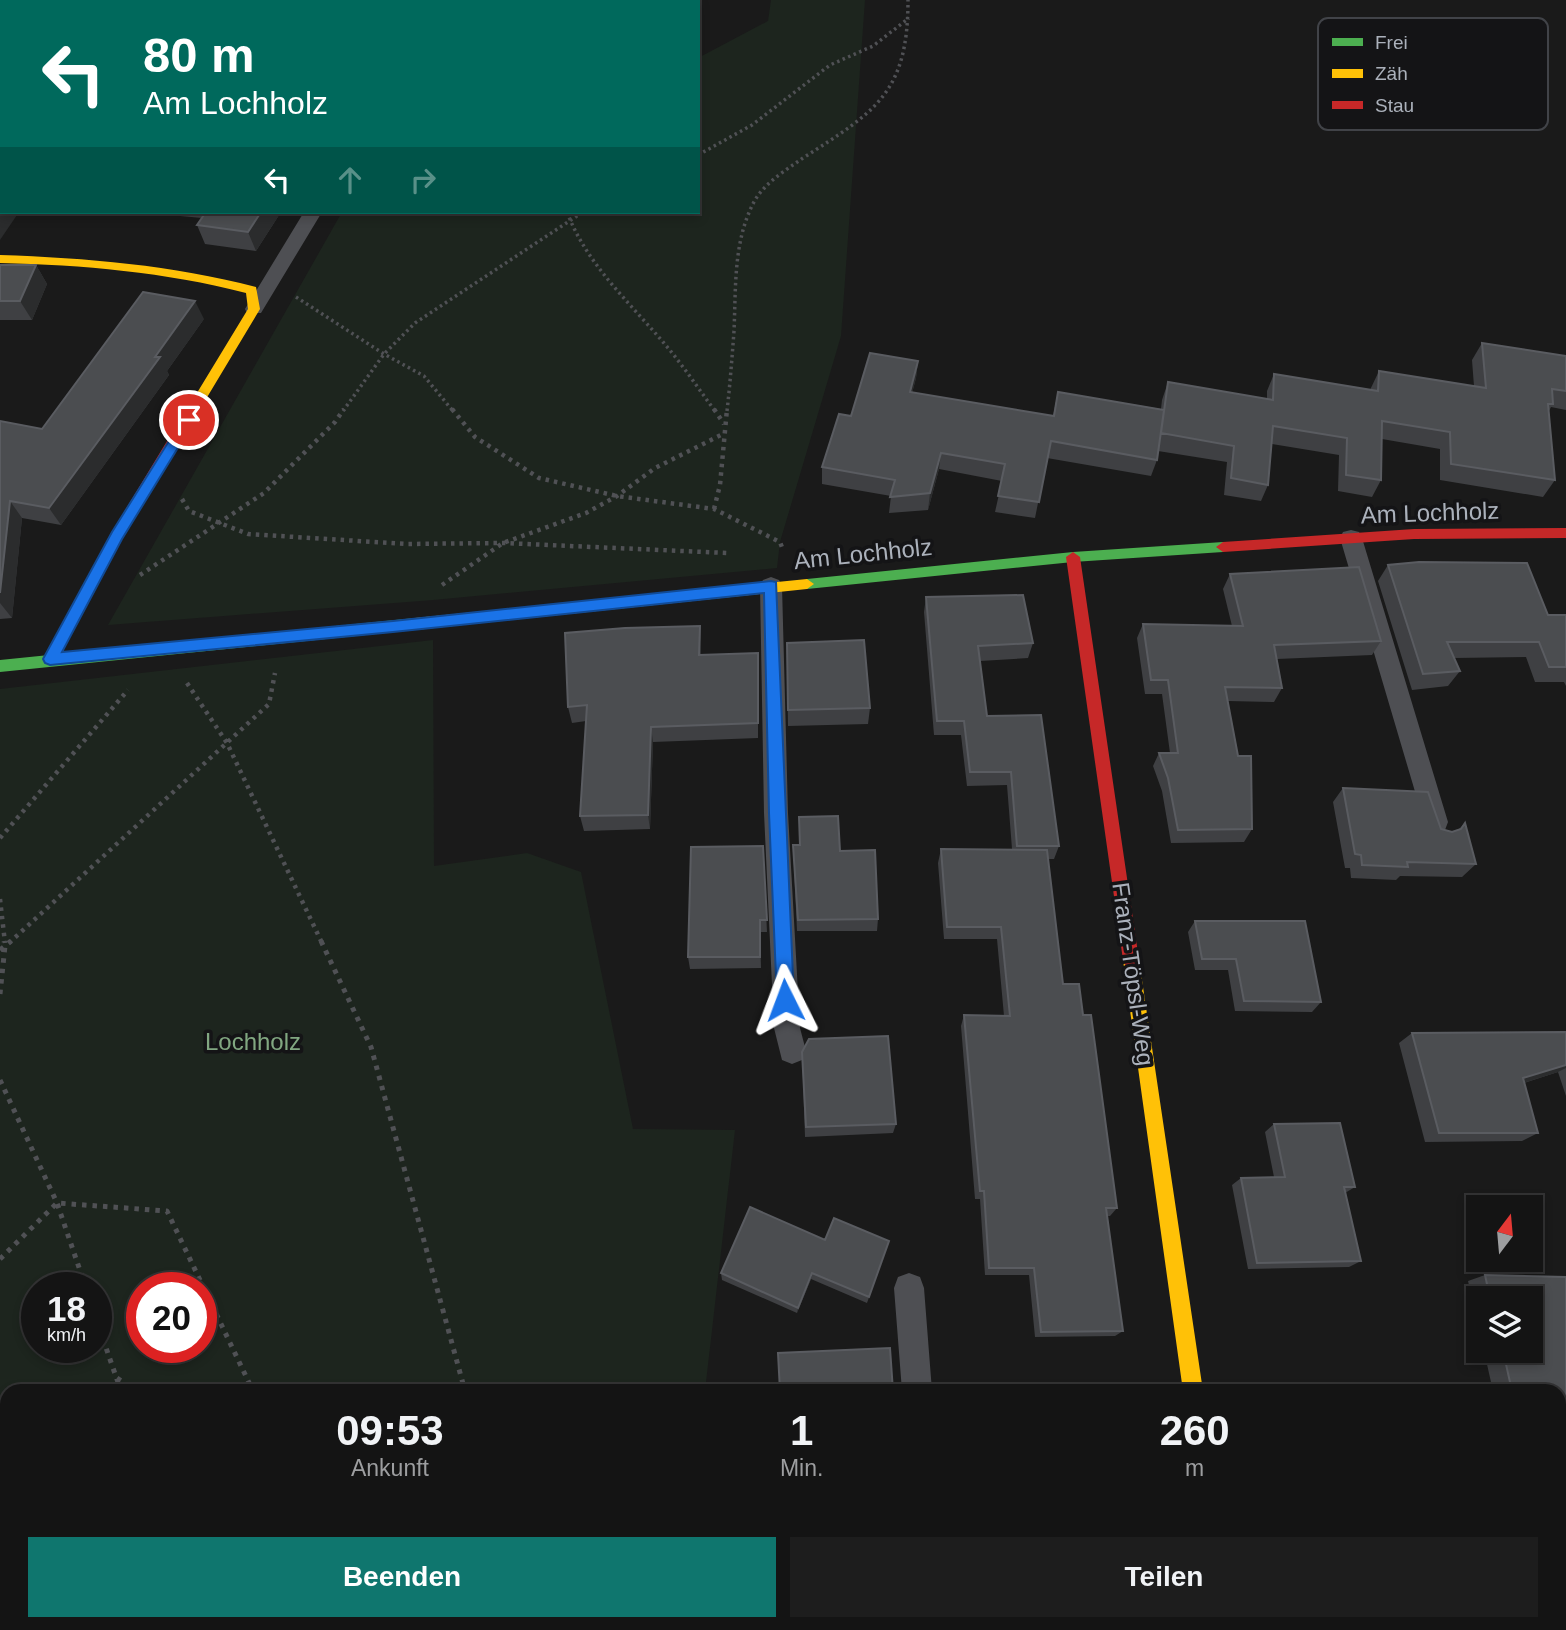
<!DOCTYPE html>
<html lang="de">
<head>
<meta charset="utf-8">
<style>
	body { margin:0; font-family:Arial,sans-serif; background:#1d1d1d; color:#f1f3f6; height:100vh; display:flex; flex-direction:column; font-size:26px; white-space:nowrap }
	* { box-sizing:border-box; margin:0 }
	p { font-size:23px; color:#9d9ea0 }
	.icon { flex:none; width:38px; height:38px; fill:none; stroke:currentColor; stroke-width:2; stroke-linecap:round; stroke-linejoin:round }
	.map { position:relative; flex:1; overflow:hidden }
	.drawer { position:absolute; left:0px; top:1384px; width:1566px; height:247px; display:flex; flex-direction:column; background:#141414; border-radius:21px 21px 0 0; box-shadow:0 4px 10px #0003,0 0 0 2px #333334 }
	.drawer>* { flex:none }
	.banner { position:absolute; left:0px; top:0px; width:700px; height:214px; box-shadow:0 4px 10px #0003,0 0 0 2px #333334; background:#00695c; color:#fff; overflow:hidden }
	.needle { width:46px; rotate:16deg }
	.buttons { position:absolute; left:1466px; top:1195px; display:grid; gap:14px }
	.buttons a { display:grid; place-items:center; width:77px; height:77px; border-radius:0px; background:#141414; box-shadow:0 4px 10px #0003,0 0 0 2px #333334; font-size:35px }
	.speed { position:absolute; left:21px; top:1272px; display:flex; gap:14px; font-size:35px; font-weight:700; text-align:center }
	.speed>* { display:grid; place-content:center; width:91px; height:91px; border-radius:50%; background:#141414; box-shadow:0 4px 10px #0003,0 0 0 2px #333334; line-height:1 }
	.speed small { font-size:18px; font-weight:400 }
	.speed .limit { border:10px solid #d22; background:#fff; color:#111 }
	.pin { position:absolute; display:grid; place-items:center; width:60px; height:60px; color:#fff; margin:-30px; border:4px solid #fff; border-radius:50%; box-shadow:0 2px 7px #0007 }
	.me { position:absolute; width:77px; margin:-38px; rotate:357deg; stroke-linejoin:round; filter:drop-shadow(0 0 5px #0008) }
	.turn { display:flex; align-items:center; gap:24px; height:147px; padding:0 28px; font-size:32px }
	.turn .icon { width:91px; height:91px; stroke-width:2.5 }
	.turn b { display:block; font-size:49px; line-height:60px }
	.lanes { display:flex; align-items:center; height:66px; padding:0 28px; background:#0003; justify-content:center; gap:35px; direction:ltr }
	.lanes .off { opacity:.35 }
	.eta { display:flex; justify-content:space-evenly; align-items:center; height:119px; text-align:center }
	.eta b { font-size:42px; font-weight:800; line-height:49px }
	.action { display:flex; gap:14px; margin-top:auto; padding:14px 28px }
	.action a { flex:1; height:80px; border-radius:0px; background:#0f766e; color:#fff; font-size:28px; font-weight:800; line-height:80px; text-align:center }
	.action a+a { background:#1d1d1d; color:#f1f3f6 }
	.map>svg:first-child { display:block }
</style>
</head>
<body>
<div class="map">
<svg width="1566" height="1630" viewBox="0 0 1566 1630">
	<rect width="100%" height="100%" fill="#1a1a1a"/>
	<path fill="#1d251e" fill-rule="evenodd" d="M 771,0 L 865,0 L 841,336 L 780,542 L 777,568 L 433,600 L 108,625 L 342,212 L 698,212 L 698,58 L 768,21 Z
		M 433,640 L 434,866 L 527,853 L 581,872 L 633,1129 L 735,1130 L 705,1391 L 7,1391 L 7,1624 L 707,1624 L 709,1630 L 0,1630 L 0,689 ZM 37,1288 L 96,1288 L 96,1348 L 37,1348 ZM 142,1288 L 201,1288 L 201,1348 L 142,1348 Z"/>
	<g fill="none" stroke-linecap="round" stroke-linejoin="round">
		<path stroke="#505155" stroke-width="3.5" stroke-dasharray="2.5 3.5" stroke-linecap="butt" d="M 696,2 L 701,0
			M 698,155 L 752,125 L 830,65 L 873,46 L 909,18
			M 567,212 C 586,263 628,301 663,342 C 682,364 698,388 715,411
			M 296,297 L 384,354 L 424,376 L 453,411
			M 343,411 L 384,354 L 415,323 L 583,212
			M 727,411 C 730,385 732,358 734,331 C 736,287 733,240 755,200 C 766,182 786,170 803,158 C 876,111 908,93 908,0"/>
		<path stroke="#505155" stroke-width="4.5" stroke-dasharray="3.5 5" stroke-linecap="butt" d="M 452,409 L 475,437 L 539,478 L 617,496 L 714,509 L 780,542 L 783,550
			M 714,409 L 724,424
			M 182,499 L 189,511 L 248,534 L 406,544 L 503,543 L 728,553
			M 714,509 L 720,485 L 727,409
			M 140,575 L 264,493 L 335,422 L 344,409
			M 442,585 L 503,543 L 586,513 L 617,496 L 655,468 L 723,434
			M 187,683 L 227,743 L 322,943
			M 0,838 L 128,690
			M 0,899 L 5,943
			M 9,943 L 269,704 L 275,673"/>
		<path stroke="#505155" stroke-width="5" stroke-dasharray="4.5 6" stroke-linecap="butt" d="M 321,941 L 371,1047 L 465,1391
			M 0,950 L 5,946 L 4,941
			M 0,994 L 5,946 L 11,941
			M 0,1080 L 57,1203 L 86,1288
			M 0,1259 L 57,1203 L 167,1211 L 253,1391
			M 96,1319 L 121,1391
			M 117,1378 L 135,1391
			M 199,1624 L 199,1630
			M 365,1624 L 367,1630
			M 587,1624 L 591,1630
			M 670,1630 L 672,1624"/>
		<path fill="#4e4f53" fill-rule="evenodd" d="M 304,212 L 322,212 L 261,313 L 247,313 L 245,309 Z
			M 1351,530 L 1359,532 L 1362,538 L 1448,822 L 1445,830 L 1436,833 L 1427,830 L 1424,822 L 1340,538 L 1343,532 Z
			M 771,577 L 779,580 L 782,586 L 788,813 L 800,1028 L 806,1051 L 802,1060 L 792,1064 L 782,1060 L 774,1028 L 764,813 L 760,586 L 763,580 Z
			M 909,1273 L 920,1277 L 924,1288 L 932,1391 L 902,1391 L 894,1288 L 898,1277 Z
			M 917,1624 L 951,1624 L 951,1630 L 917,1630 Z"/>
		<path fill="#4e4f53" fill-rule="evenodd" d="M 1209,1624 L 1261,1624 L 1262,1630 L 1210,1630 Z"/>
		<path fill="#4caf50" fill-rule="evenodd" d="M 1223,542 L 1230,547 L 1223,552 L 1073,562 L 807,589 L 800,584 L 807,579 L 1073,552 Z
			M 415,618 L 422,624 L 415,630 L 0,672 L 0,660 Z"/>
		<path fill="#ffc107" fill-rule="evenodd" d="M 0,255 C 87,258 172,265 256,287 L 260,309 L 197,414 L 192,416 L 186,411 L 248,309 L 246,293 C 165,272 83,265 0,263 Z
			M 807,579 L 814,584 L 807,589 L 415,630 L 408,624 L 415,618 Z
			M 1131,952 L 1137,955 L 1139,960 L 1203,1391 L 1183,1391 L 1123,960 L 1125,955 Z"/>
		<path fill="#c62828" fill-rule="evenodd" d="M 192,406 L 198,411 L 122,539 L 55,663 L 45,663 L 43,659 L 112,532 L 187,408 Z
			M 1566,528 L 1566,538 L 1414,539 L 1223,552 L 1216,547 L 1223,542 L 1414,529 Z
			M 1073,552 L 1080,557 L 1139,960 L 1137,965 L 1131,968 L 1125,965 L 1123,960 L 1066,557 Z"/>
	</g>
	<path fill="#3f4043" d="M 137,212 L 281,212 L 256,251 L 205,244 L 197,225 L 202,218 Z
		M 0,265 L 36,265 L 47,284 L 32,320 L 0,320 Z
		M 204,319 L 167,371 L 169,375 L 61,525 L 22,518 L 12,618 L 0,619 L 0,421 L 42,429 Z
		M 1482,343 L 1566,356 L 1566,410 L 1551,407 L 1549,411 L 1555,480 L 1543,497 L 1440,480 L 1440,449 L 1382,439 L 1381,480 L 1372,497 L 1338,491 L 1339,455 L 1272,444 L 1268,485 L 1261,501 L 1224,495 L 1227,462 L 1158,451 L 1157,460 L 1151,476 L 1047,458 L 1035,518 L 995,512 L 1002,481 L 939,469 L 928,510 L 889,513 L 891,496 L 822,484 L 822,467 L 851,416 L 918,361 L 916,378 L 912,393 L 1053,416 L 1058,392 L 1161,409 L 1162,400 L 1168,382 L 1267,399 L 1267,391 L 1274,374 L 1370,390 L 1379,371 L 1474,386 L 1472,360 Z
		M 1388,565 L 1548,615 L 1566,615 L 1566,686 L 1564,682 L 1535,682 L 1526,657 L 1454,658 L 1460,671 L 1448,686 L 1412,690 L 1378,581 Z
		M 1230,574 L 1381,641 L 1372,655 L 1277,659 L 1282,688 L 1274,702 L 1228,701 L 1252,829 L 1244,842 L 1171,843 L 1162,791 L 1153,766 L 1159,753 L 1170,753 L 1162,694 L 1145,694 L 1137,638 L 1143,624 L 1232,626 L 1223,589 Z
		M 926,597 L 1033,643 L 1028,658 L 980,661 L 987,716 L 1059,846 L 1054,859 L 1048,859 L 1063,984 L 1083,1015 L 1117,1208 L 1110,1216 L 1107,1216 L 1123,1331 L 1115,1336 L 1035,1337 L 1029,1275 L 985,1275 L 980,1199 L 975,1199 L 961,1026 L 964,1015 L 1004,1016 L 997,939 L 944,939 L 938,863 L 941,849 L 1012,849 L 1007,785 L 967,786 L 961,735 L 934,735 L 924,612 Z
		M 700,626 L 701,642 L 701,655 L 758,653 L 758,738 L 653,742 L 650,829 L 584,831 L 580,816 L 586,721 L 572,723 L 568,707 Z
		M 787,660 L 870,708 L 868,724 L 788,726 Z
		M 1343,788 L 1441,829 L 1452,832 L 1458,830 L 1465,823 L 1476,864 L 1462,877 L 1400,876 L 1396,880 L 1351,878 L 1350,868 L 1345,868 L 1333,802 Z
		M 799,817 L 840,851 L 878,919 L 877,931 L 797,931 L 793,845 L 799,845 Z
		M 763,846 L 767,932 L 760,932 L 761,968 L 690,969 L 688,957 Z
		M 1195,921 L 1321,1002 L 1312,1012 L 1235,1011 L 1228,970 L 1195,970 L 1188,932 Z
		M 1566,1032 L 1566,1096 L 1558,1072 L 1524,1083 L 1538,1133 L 1522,1141 L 1425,1142 L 1399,1043 L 1412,1033 Z
		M 802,1052 L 896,1124 L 893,1133 L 805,1137 Z
		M 1274,1124 L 1355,1187 L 1345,1193 L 1361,1261 L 1349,1267 L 1248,1269 L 1232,1185 L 1241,1178 L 1274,1177 L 1265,1132 Z
		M 825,1240 L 889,1241 L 867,1303 L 811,1279 L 797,1313 L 722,1280 L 721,1273 Z
		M 1485,1275 L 1566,1277 L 1566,1405 L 1559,1404 L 1559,1391 L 1493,1391 L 1484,1351 L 1531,1351 L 1531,1298 L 1479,1298 L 1479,1329 L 1468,1281 Z
		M 1027,1624 L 1161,1624 L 1161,1630 L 1027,1630 Z"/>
	<path fill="#2b2c2d" d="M 2,202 L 2,212 L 19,212 L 0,240 L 0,204 Z
		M 261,212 L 281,212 L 256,251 L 248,232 Z
		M 36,265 L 47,284 L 32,320 L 20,301 Z
		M 195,301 L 204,319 L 167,371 L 169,375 L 61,525 L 49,508 Z
		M 918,361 L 916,378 L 908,409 L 910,392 Z
		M 941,453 L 939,469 L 928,510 L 930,493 Z
		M 10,501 L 22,518 L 12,618 L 0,603 L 0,593 Z
		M 700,626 L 701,642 L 700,672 L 699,655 Z
		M 651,727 L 653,742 L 650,829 L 648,815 Z
		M 1566,1065 L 1566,1068 L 1558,1072 L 1507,1088 L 1523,1078 Z
		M 812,1273 L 811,1279 L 797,1313 L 798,1308 Z"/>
	<path fill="#4b4d50" stroke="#5a5c61" stroke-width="2" d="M 0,117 L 2,117 L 2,202 L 0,204 Z
		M 206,212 L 261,212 L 248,232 L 197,225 Z
		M 0,265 L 36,265 L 20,301 L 0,301 Z
		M 143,292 L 195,301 L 155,357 L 160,357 L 49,508 L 10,501 L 0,593 L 0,421 L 42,429 Z
		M 1482,343 L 1566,356 L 1566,391 L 1552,389 L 1553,404 L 1548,404 L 1555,480 L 1451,464 L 1450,432 L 1382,421 L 1381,480 L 1346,475 L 1347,438 L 1273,426 L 1268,485 L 1231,478 L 1234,446 L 1161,433 L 1168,382 L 1273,400 L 1274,374 L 1378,391 L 1379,371 L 1486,388 Z
		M 870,353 L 918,361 L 910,392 L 1054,416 L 1058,392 L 1164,410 L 1157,460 L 1051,441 L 1039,502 L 998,496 L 1005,464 L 941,453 L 930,493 L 890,497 L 895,480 L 822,467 L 839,414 L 851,416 Z
		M 1419,562 L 1527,563 L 1548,615 L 1566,615 L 1566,667 L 1549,667 L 1539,642 L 1447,642 L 1460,671 L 1423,674 L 1388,565 Z
		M 1359,567 L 1381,641 L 1274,645 L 1282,688 L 1225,687 L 1238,756 L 1251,756 L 1252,829 L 1178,830 L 1168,778 L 1159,753 L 1178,753 L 1168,680 L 1151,680 L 1143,624 L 1243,626 L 1230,574 Z
		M 1023,595 L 1033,643 L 978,646 L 987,716 L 1041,715 L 1059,846 L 1017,846 L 1011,772 L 970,772 L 964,721 L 937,721 L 926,597 Z
		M 700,626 L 699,655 L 758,653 L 758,723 L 651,727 L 648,815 L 580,816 L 587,705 L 568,707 L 565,633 L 625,628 Z
		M 864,640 L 870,708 L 788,710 L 787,643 Z
		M 1343,788 L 1428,792 L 1441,829 L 1452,832 L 1461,829 L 1465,823 L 1476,864 L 1407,862 L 1408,867 L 1362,865 L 1361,855 L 1355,854 Z
		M 838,816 L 840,851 L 875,850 L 878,919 L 798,920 L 793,845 L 800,845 L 799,817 Z
		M 763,846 L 767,920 L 760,920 L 760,957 L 688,957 L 691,847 Z
		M 941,849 L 1047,850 L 1063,984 L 1079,984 L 1083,1015 L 1091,1015 L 1117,1208 L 1106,1208 L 1123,1331 L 1041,1332 L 1034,1268 L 989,1268 L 984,1191 L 980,1191 L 964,1015 L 1010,1016 L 1001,927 L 947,927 Z
		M 1195,921 L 1305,921 L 1321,1002 L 1244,1001 L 1236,959 L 1202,959 Z
		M 1566,1032 L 1566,1065 L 1523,1078 L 1538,1133 L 1439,1133 L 1412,1033 Z
		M 888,1036 L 896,1124 L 806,1127 L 802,1052 L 809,1039 Z
		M 1340,1123 L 1355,1187 L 1344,1187 L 1361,1261 L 1257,1263 L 1241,1178 L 1285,1177 L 1274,1124 Z
		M 750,1207 L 825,1240 L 834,1218 L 889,1241 L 869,1297 L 812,1273 L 798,1308 L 721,1273 Z
		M 1485,1275 L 1566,1277 L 1566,1400 L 1559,1400 L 1559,1391 L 1512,1391 L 1503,1351 L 1531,1351 L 1531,1298 L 1490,1298 Z
		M 890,1348 L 893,1391 L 780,1391 L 778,1353 Z
		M 1559,1506 L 1566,1532 L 1566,1596 L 1559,1596 Z
		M 758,1624 L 911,1624 L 912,1630 L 759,1630 Z
		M 1033,1624 L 1161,1624 L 1161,1630 L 1034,1630 Z"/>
	<path fill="#1a73e8" stroke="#114b97" stroke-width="2" d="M 189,415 L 195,420 L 122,539 L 62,652 L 393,621 L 771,581 L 776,582 L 794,1000 L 792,1006 L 785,1008 L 779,1006 L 777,1000 L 769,813 L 764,593 L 393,632 L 50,665 L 45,663 L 43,659 L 112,532 L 184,417 Z"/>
	<g text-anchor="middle" stroke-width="7" stroke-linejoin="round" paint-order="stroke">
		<g font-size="24" fill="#abb1bb" stroke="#141416">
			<text transform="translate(1430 513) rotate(-2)" y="8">Am Lochholz</text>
			<text transform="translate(863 554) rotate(-6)" y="8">Am Lochholz</text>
			<text transform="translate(1133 974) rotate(82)" y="8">Franz-Töpsl-Weg</text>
		</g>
		<g font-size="24" fill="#81a781" stroke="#141416">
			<text x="253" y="1050">Lochholz</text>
		</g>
	</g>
	<rect x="1318" y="18" width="230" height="112" rx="10" fill="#141416" stroke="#414348" stroke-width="2"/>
	<rect x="1332" y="38" width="31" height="8" fill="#4caf50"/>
	<rect x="1332" y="69" width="31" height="9" fill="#ffc107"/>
	<rect x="1332" y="101" width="31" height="8" fill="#c62828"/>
	<g font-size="19" fill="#abb1bb">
		<text x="1375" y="49">Frei</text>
		<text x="1375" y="80">Zäh</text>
		<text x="1375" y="112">Stau</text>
	</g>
</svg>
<div class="buttons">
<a><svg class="needle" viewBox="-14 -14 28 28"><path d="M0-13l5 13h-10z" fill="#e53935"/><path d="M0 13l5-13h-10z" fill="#9d9ea0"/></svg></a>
<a><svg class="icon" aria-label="layers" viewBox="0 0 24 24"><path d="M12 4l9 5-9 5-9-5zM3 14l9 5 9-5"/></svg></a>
</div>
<div class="speed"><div>18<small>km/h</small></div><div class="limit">20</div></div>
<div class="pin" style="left:189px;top:420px;background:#d93025"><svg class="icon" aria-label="arrive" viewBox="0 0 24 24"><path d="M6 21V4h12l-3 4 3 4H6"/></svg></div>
<svg class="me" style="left:785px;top:1000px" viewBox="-20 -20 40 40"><path d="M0-17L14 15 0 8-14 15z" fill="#1a73e8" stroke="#fff" stroke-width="4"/></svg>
<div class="banner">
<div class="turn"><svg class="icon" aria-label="left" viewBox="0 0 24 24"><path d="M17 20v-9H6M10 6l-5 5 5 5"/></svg><div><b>80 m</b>Am Lochholz</div></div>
<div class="lanes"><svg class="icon" aria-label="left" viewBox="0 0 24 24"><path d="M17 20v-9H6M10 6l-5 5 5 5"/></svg><svg class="icon off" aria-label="ahead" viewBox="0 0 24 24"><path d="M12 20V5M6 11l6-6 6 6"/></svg><svg class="icon off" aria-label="right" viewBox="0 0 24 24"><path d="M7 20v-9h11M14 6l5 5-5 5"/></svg></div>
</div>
<section class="drawer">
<div class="eta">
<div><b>09:53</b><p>Ankunft</p></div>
<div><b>1</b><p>Min.</p></div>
<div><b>260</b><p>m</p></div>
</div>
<div class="action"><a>Beenden</a><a>Teilen</a></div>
</section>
</div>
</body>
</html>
